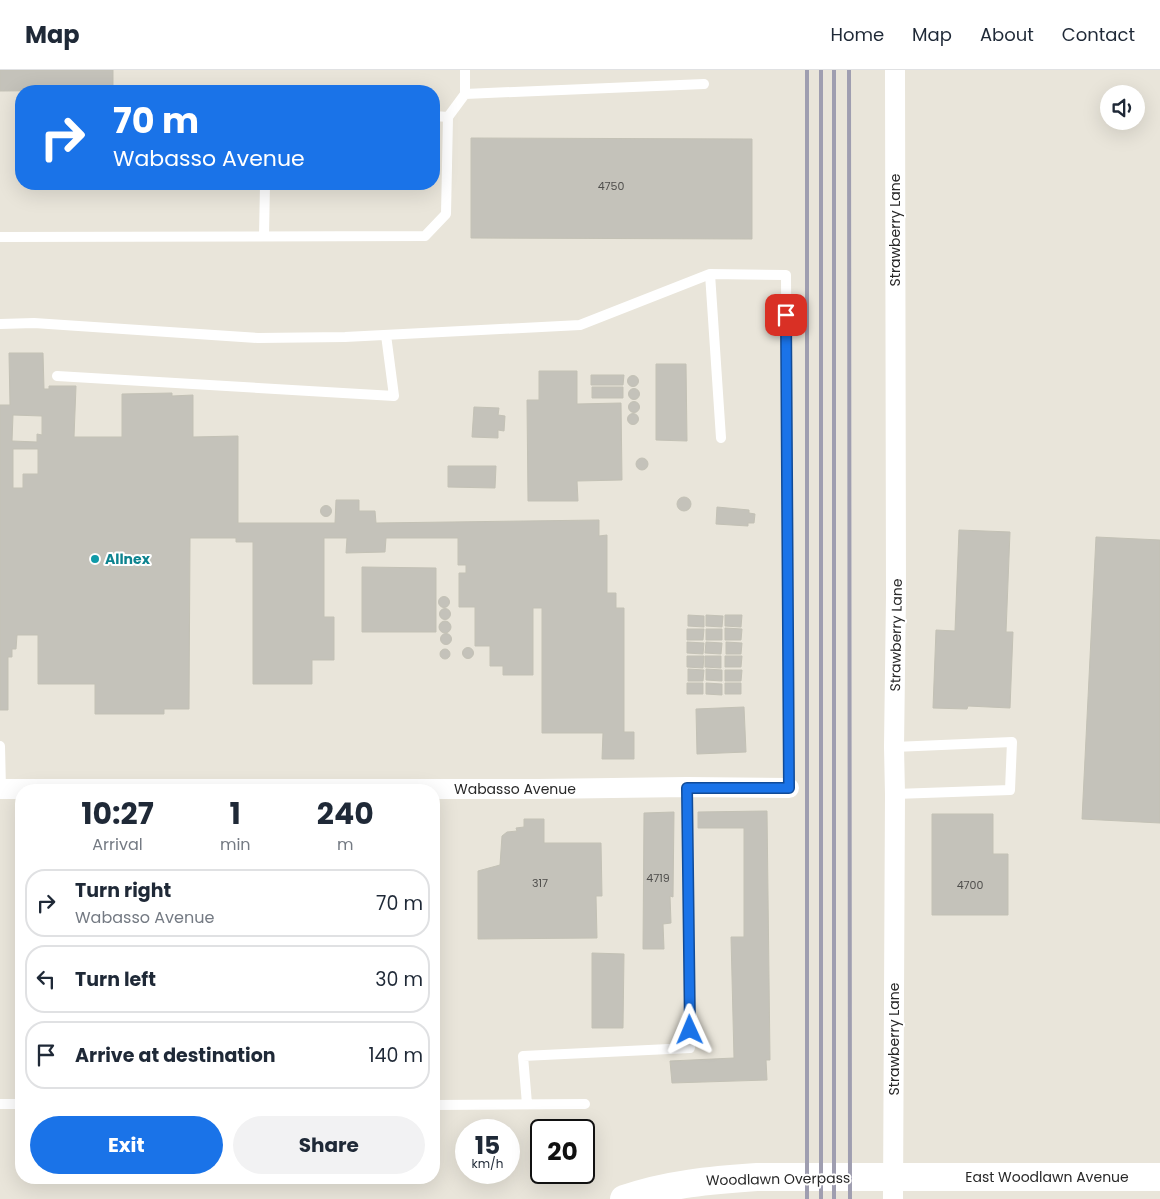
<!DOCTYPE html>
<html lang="en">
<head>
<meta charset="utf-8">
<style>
	body { margin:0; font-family:Poppins,sans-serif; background:#f2f2f3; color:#1f2937; height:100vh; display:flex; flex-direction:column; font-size:19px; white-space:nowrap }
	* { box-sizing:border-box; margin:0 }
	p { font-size:16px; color:#747a83 }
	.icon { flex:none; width:28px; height:28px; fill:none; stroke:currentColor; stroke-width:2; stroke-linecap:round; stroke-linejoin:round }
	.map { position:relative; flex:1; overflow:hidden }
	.side { position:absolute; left:15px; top:714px; width:425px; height:400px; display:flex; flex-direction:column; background:#fff; border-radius:20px; box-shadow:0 5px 20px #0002 }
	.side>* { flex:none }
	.banner { position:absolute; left:15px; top:15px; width:425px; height:105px; border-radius:20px; box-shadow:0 5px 20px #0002; background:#1a73e8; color:#fff; overflow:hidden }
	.controls { position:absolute; left:1100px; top:15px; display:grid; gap:10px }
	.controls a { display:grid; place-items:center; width:45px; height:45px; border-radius:50%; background:#fff; box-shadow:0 5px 20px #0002; font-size:25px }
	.speed { position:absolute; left:455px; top:1049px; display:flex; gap:10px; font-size:25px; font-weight:700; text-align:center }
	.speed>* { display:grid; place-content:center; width:65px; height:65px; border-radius:50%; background:#fff; box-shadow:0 5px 20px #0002; line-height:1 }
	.speed small { font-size:12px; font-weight:400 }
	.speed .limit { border:2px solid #111; border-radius:8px; background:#fff; color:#111 }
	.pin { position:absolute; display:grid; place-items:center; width:42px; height:42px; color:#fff; margin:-21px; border-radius:10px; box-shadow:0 2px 8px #0006 }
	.me { position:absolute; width:55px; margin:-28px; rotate:359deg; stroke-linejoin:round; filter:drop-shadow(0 0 4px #0008) }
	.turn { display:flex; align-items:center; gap:18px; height:105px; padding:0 15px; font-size:22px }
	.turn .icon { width:65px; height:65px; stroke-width:2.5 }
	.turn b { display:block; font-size:35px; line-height:42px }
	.eta { display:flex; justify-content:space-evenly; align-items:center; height:85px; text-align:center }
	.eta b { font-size:30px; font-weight:700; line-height:35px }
	.action { display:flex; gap:10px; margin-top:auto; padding:10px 15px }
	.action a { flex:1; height:58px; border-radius:30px; background:#1a73e8; color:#fff; font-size:20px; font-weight:700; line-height:58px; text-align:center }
	.action a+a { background:#f2f2f3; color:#1f2937 }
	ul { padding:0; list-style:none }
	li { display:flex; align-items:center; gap:15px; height:68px; margin:0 10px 8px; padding:0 5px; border:2px solid #e0e1e3; border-radius:20px }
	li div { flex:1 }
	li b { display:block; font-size:19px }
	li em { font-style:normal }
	header { display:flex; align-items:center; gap:30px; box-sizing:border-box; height:70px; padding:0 25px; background:#fff; border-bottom:1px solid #e0e1e3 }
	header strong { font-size:24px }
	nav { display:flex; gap:28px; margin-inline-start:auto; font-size:18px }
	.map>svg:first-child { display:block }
</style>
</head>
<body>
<header>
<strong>Map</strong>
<nav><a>Home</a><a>Map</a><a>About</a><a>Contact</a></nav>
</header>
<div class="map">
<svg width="1160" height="1129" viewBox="0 0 1160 1129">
	<rect width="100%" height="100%" fill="#e9e5da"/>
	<path fill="#c4c2ba" stroke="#c3c1b5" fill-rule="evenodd" d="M 0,0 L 113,0 L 113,20 L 0,21 Z
		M 471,68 L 752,69 L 752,169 L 471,168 Z
		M 9,283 L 43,283 L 44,319 L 49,319 L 49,316 L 76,316 L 74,367 L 122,367 L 122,324 L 172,323 L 172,326 L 193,325 L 193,367 L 238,366 L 238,453 L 335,453 L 336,430 L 359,430 L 359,441 L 375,441 L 376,453 L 599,450 L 599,466 L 607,465 L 607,523 L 616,523 L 616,538 L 624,538 L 624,662 L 634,662 L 634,689 L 602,689 L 603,663 L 542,663 L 542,538 L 533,538 L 533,605 L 503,605 L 503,596 L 490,596 L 490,576 L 475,576 L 475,537 L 459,537 L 459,503 L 466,503 L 466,495 L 458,495 L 458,468 L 386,468 L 385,482 L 346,483 L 347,468 L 324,468 L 324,547 L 334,547 L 334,590 L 312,590 L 312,614 L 253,614 L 253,472 L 236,472 L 236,468 L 190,468 L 189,639 L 164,639 L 164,644 L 95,644 L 95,614 L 38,614 L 38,565 L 17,565 L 16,579 L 12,579 L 12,587 L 8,587 L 8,640 L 0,640 L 0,335 L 10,335 ZM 13,345 L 42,346 L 42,365 L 37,364 L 37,372 L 12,371 ZM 13,379 L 38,379 L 38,404 L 23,404 L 23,418 L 13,418 Z
		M 656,294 L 686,294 L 687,371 L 656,370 Z
		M 539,301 L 577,301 L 577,334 L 621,333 L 622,410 L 577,411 L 578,431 L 528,431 L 527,330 L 539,330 Z
		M 591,305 L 624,305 L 623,315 L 591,315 Z
		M627.5 311a5.5 5.5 0 1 1 11 0a5.5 5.5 0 1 1-11 0Z
		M 592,317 L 623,317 L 623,328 L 592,328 Z
		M628.5 324a5.5 5.5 0 1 1 11 0a5.5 5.5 0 1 1-11 0Z
		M628.5 337a5.5 5.5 0 1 1 11 0a5.5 5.5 0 1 1-11 0Z
		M 474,337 L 499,338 L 498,345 L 505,346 L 504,361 L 498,360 L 498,368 L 472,367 Z
		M627.5 349a5.5 5.5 0 1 1 11 0a5.5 5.5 0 1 1-11 0Z
		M636 394a6 6 0 1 1 12 0a6 6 0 1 1-12 0Z
		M 448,396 L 496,396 L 495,418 L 448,417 Z
		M677 434a7 7 0 1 1 14 0a7 7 0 1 1-14 0Z
		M320.5 441a5.5 5.5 0 1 1 11 0a5.5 5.5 0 1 1-11 0Z
		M 717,437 L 749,440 L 749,443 L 755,444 L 754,453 L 748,453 L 748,456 L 716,454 Z
		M 959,460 L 1010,462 L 1006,562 L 1013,562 L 1010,638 L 968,636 L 967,639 L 933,638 L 936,560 L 955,561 Z
		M 1096,467 L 1160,470 L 1160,753 L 1082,749 Z
		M 362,497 L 436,498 L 436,562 L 362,562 Z
		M438.5 532a5.5 5.5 0 1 1 11 0a5.5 5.5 0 1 1-11 0Z
		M439.5 544a5.5 5.5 0 1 1 11 0a5.5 5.5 0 1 1-11 0Z
		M 688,545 L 704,546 L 704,557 L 688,556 Z
		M 706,545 L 723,546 L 722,557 L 706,556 Z
		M 725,545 L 742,545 L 741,557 L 725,556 Z
		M439 557a6 6 0 1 1 12 0a6 6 0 1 1-12 0Z
		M 725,558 L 742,559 L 741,570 L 725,570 Z
		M 687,559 L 704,559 L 703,570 L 687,570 Z
		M 706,559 L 722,559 L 722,570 L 706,570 Z
		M440.5 569a5.5 5.5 0 1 1 11 0a5.5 5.5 0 1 1-11 0Z
		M 687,572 L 704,573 L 703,584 L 687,583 Z
		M 706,572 L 722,573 L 721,584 L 705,583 Z
		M 726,572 L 742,573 L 741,584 L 726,584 Z
		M462.5 583a5.5 5.5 0 1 1 11 0a5.5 5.5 0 1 1-11 0Z
		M440 584a5 5 0 1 1 10 0a5 5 0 1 1-10 0Z
		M 687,586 L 704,586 L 703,598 L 687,597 Z
		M 705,586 L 721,586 L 721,598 L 705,597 Z
		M 725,586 L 742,586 L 741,597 L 725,597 Z
		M 688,599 L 704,600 L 703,611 L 688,611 Z
		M 706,599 L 722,600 L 722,611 L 706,610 Z
		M 725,600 L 742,600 L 741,611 L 725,611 Z
		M 687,613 L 703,613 L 703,624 L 687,624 Z
		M 706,613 L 722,614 L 722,625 L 706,624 Z
		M 725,613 L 741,613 L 741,624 L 725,624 Z
		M 744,637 L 746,682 L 697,684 L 696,639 Z
		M 767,741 L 770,990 L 766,990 L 767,1010 L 672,1013 L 670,991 L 734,988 L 731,867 L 744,867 L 744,758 L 698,758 L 698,742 Z
		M 674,742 L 673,827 L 670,826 L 671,853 L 663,854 L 664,879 L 643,879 L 644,743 Z
		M 932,744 L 993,744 L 993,784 L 1008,784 L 1008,845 L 932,845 Z
		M 524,749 L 544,749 L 544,773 L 601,773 L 602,826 L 596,826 L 597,868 L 478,869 L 478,801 L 500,795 L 502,766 L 507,762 L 517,761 L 516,758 L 524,757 Z
		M 592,883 L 624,884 L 623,958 L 592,958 Z"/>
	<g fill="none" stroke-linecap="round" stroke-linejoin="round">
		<path stroke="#fff" stroke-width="10" d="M 465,0 L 465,24
			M 434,46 L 448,47 L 465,24 L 704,14
			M 264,166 L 265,114
			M 0,167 L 425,166 L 446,144 L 448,47
			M 710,204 L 786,205 L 789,718
			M 0,254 L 34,253 L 258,268 L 345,267 L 580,255 L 710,204 L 721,368
			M 57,306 L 394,326 L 386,265
			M 0,676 L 1,719
			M 894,677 L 1012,672 L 1010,720 L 895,724
			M 0,1034 L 21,1034
			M 527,1034 L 523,986 L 690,978 L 687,717
			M 434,1035 L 585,1034"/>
		<path stroke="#fff" stroke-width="20" d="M 0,719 L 538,719 L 687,717 L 789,718
			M 893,1129 L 895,724 L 894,677 L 896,526 L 895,0"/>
		<path stroke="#fff" stroke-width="28" d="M 624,1129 C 667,1114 712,1110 757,1107 L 1160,1107"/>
		<path stroke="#9f9eb0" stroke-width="4" d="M 807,0 L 807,1129
			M 821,0 L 821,1129
			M 834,0 L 834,1129
			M 849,0 L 850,1129"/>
	</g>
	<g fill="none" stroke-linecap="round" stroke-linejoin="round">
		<g stroke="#114b97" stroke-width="12">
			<path id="route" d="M 690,960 L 687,718 L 789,718 L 786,245"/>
		</g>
		<use href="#route" stroke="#1a73e8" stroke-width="9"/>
	</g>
	<circle fill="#0f9aa8" stroke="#fff" stroke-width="2" cx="95" cy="489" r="5"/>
	<g text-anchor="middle" stroke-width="4" stroke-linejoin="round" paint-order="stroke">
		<g font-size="11" fill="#4f4e4c">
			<text x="611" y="120">4750</text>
			<text x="658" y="812">4719</text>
			<text x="540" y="817">317</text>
			<text x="970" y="819">4700</text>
		</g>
		<g font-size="14" fill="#282828" stroke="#fff">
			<text transform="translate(895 160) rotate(-90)" y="5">Strawberry Lane</text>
			<text transform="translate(896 565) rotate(-89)" y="5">Strawberry Lane</text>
			<text x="515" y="724">Wabasso Avenue</text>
			<text transform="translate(894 969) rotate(-90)" y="5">Strawberry Lane</text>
			<text x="1047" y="1112">East Woodlawn Avenue</text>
			<text transform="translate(778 1109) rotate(-1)" y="5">Woodlawn Overpass</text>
		</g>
		<g font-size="14" font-weight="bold" fill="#0d838f" stroke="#fff" text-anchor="start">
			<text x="105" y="494">Allnex</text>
		</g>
	</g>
</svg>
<div class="controls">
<a><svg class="icon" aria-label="sound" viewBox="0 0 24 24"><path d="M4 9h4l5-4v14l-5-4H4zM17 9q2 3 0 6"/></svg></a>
</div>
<div class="speed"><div>15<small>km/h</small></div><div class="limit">20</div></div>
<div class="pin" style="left:786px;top:245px;background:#d93025"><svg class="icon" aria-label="arrive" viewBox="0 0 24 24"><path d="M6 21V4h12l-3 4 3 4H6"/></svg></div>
<svg class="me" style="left:690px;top:960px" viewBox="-20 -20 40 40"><path d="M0-17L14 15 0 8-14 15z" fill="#1a73e8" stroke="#fff" stroke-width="4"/></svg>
<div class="banner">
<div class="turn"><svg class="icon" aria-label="right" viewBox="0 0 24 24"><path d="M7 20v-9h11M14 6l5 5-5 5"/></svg><div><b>70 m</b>Wabasso Avenue</div></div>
</div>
<section class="side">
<div class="eta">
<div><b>10:27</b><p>Arrival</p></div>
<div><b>1</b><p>min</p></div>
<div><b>240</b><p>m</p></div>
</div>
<ul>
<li><svg class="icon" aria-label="right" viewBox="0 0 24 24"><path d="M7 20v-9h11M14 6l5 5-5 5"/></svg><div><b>Turn right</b><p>Wabasso Avenue</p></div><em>70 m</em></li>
<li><svg class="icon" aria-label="left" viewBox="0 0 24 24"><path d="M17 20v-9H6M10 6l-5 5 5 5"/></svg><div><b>Turn left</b></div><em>30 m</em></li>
<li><svg class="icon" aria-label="arrive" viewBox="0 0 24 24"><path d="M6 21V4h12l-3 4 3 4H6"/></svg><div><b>Arrive at destination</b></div><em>140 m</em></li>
</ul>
<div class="action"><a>Exit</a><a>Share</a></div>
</section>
</div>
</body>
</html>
